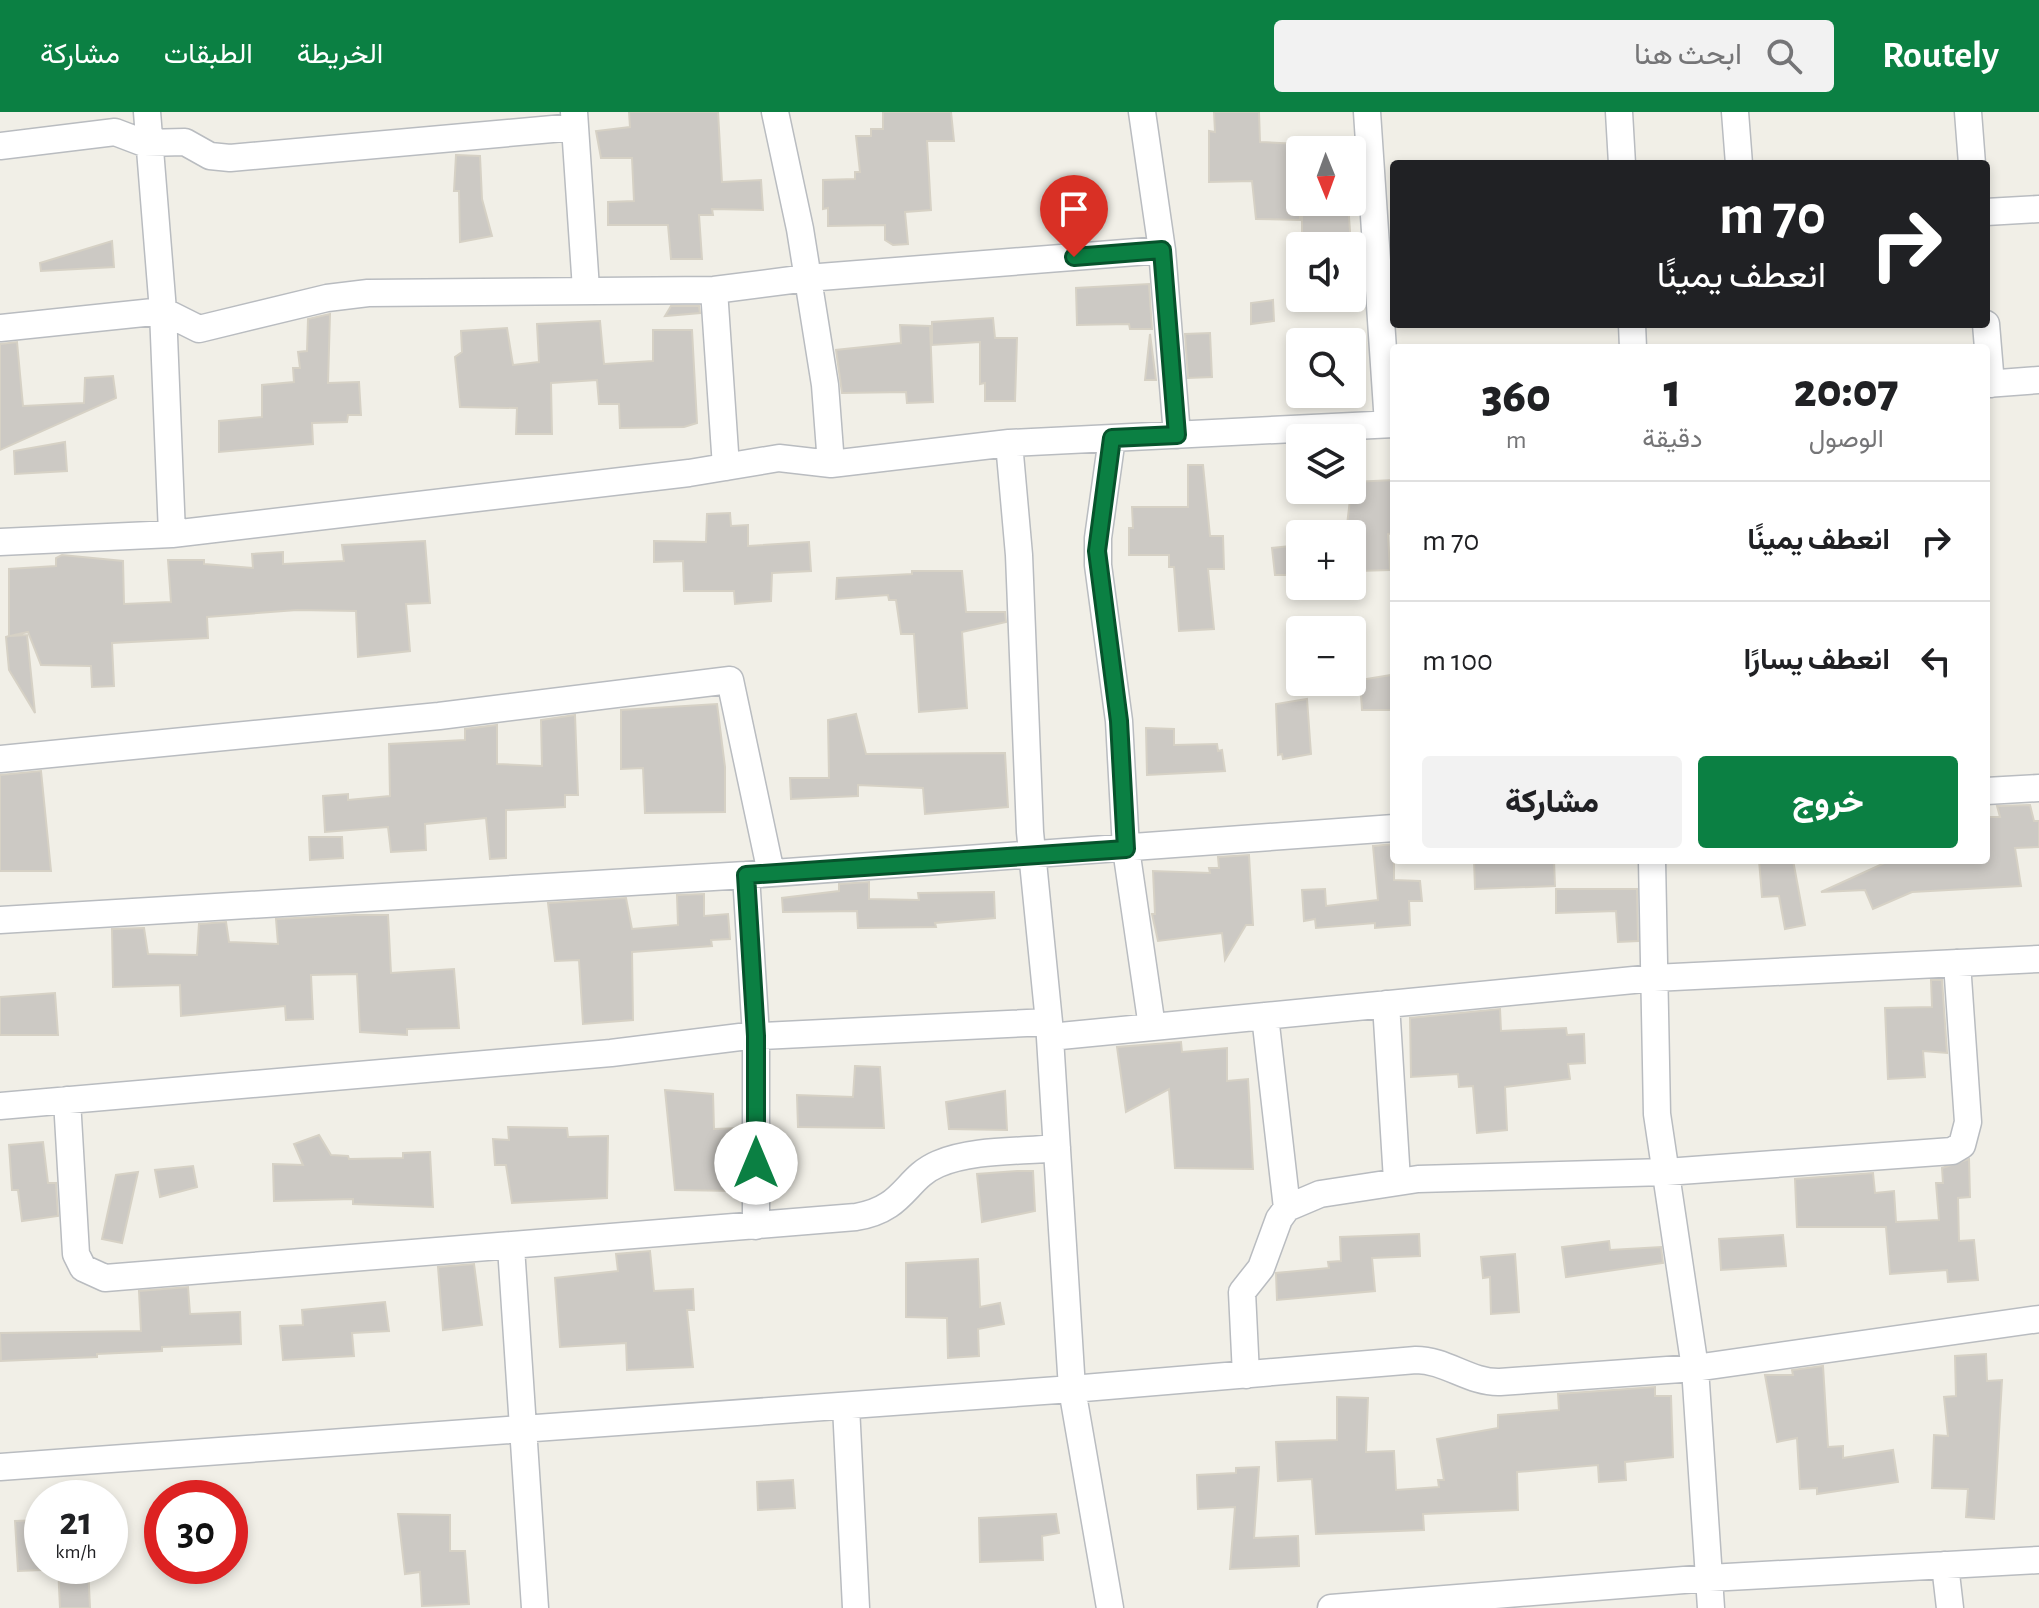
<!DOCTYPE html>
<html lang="ar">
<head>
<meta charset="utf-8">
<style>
	body { margin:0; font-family:"Alegreya Sans",Vazirmatn,sans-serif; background:#f2f2f2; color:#202124; direction:rtl; height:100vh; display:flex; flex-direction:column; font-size:30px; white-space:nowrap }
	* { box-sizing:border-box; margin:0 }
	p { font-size:26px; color:#757577 }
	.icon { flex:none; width:44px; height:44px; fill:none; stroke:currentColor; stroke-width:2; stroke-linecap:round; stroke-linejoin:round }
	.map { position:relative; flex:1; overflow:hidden; direction:ltr }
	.panel { position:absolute; left:1390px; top:232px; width:600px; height:520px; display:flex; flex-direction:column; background:#fff; border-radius:8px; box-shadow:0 4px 12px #0003; direction:rtl }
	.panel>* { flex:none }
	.guide { position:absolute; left:1390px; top:48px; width:600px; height:168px; border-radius:8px; box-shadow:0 4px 12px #0003; direction:rtl; background:#202124; color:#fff; overflow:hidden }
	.needle { width:52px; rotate:179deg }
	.buttons { position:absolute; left:1286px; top:24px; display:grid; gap:16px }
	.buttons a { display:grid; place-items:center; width:80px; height:80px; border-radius:8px; background:#fff; box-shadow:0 4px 12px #0003; font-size:40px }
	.speed { position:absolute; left:24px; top:1368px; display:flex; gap:16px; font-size:40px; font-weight:700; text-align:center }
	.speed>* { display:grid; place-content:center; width:104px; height:104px; border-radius:50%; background:#fff; box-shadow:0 4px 12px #0003; line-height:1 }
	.speed small { font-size:20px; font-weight:400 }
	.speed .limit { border:12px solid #d22; background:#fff; color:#111 }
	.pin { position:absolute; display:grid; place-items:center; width:68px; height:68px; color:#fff; margin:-82px -34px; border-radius:50% 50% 50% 0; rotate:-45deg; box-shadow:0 0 8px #0007 }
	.pin .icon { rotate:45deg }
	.me { position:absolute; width:88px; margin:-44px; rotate:0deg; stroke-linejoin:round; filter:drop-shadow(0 0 6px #0008) }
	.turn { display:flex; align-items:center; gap:28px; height:168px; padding:0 32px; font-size:36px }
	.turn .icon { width:104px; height:104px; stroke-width:2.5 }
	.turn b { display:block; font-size:56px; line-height:68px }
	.eta { display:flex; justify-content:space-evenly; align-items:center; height:136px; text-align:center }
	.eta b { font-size:48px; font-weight:800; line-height:56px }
	.primary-button { display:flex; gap:16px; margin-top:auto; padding:16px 32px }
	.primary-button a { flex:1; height:92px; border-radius:8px; background:#0b8043; color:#fff; font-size:32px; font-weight:800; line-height:92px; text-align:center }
	.primary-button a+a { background:#f2f2f2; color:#202124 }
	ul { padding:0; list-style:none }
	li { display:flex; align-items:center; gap:24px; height:120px; padding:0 32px; border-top:2px solid #e0e0e0 }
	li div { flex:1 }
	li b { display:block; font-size:30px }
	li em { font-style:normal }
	header { display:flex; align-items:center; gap:48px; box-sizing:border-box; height:112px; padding:0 40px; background:#0b8043; color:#fff }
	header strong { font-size:38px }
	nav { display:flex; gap:44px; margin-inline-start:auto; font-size:28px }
	.search { width:560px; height:72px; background:#f2f2f2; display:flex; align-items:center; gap:20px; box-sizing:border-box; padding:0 28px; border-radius:8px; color:#757577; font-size:30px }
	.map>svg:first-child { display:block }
</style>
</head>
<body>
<header>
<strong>Routely</strong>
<div class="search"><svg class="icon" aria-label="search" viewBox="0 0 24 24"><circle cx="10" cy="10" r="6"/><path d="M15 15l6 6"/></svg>ابحث هنا</div>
<nav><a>الخريطة</a><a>الطبقات</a><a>مشاركة</a></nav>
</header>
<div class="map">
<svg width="2039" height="1496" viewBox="0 0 2039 1496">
	<rect width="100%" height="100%" fill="#f1efe7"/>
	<path fill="#ccc9c4" stroke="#d6d1c5" stroke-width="2" d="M 629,0 L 718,0 L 722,70 L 761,68 L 763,98 L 712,97 L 713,103 L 699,103 L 702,147 L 671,147 L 668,113 L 608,113 L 608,90 L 634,89 L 632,46 L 601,46 L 596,19 L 630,15 Z
		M 883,0 L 951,0 L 954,29 L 927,29 L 931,98 L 905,100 L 908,132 L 893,133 L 885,128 L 885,113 L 828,114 L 828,96 L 823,97 L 823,68 L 855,67 L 855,60 L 860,60 L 856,24 L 871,24 L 871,17 L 883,17 Z
		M 1214,0 L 1259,0 L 1260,30 L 1300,32 L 1300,108 L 1256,107 L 1252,69 L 1209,70 L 1209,19 L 1215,20 Z
		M 456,43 L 480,44 L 482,87 L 492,124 L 460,130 L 459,79 L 454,79 Z
		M 1302,90 L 1348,90 L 1351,134 L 1302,134 Z
		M 112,129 L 114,155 L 41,159 L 40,151 Z
		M 1149,172 L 1152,217 L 1130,217 L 1129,212 L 1077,213 L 1076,176 Z
		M 1273,188 L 1274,209 L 1251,212 L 1251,191 Z
		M 671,194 L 699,194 L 700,201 L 665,204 Z
		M 330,202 L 328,271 L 359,270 L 361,303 L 348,303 L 347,310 L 312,311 L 313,332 L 219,340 L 219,309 L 262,305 L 262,273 L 294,270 L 293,256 L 300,256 L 298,240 L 307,239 L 308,207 Z
		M 993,206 L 995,226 L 1017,226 L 1015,289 L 985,289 L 985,271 L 980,272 L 980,230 L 932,233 L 932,210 Z
		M 600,209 L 604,252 L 653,249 L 653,218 L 692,218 L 697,311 L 684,315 L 620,316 L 619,292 L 599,292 L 597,268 L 551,271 L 552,322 L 516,322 L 517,296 L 460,295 L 455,245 L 462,240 L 461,219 L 507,216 L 513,253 L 539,250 L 537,212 Z
		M 900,213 L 930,214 L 933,290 L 907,291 L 906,280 L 842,281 L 836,238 L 901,231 Z
		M 1210,221 L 1212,265 L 1188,266 L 1185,222 Z
		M 1150,222 L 1156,268 L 1145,268 Z
		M 17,230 L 23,294 L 84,291 L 85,266 L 113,264 L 116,286 L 0,338 L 0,232 Z
		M 65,330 L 67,359 L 15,362 L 14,339 Z
		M 1188,353 L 1203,353 L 1210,424 L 1223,424 L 1224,457 L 1208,457 L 1214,517 L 1179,519 L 1174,455 L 1169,455 L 1169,443 L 1129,443 L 1129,416 L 1133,416 L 1132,395 L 1188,395 Z
		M 1394,368 L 1394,421 L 1388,422 L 1390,458 L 1357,459 L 1357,422 L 1346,422 L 1352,370 Z
		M 730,401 L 731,414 L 748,413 L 748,434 L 809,430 L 811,459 L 772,461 L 771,489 L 735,492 L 734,479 L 684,479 L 683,449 L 654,450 L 654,429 L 706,430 L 707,402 Z
		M 425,429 L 430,491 L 406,492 L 410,539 L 358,545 L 356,499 L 297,498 L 207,505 L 208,526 L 112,531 L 114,574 L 92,575 L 91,554 L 41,553 L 28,520 L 10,524 L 27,523 L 35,601 L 9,558 L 6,525 L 9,524 L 9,457 L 56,454 L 56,446 L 62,443 L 123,449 L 124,492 L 171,490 L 168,448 L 204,448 L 204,452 L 253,456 L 252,442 L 283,440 L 283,452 L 344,449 L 342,433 Z
		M 1300,433 L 1300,463 L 1275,463 L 1272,436 Z
		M 912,459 L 962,459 L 966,500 L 1005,500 L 1006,510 L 962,520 L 967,596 L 919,600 L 914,522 L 901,522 L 896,488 L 889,488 L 888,483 L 836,487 L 837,466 L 912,462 Z
		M 1391,563 L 1391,598 L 1362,598 L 1360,568 Z
		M 1307,587 L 1311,642 L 1283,647 L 1282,642 L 1278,643 L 1276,592 Z
		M 717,592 L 725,655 L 725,700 L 645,701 L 643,656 L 621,657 L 621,598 Z
		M 856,602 L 866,642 L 1005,641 L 1008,695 L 925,702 L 923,676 L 858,673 L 858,684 L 791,687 L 790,666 L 829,666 L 828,608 Z
		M 575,603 L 578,683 L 565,683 L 565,695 L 506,698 L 506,746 L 490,747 L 486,706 L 425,712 L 426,738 L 391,740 L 388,715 L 325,720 L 323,684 L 348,682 L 348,688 L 390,684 L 389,632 L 465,628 L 465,617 L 497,613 L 497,652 L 542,654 L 541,608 Z
		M 1146,616 L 1174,617 L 1174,633 L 1217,632 L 1218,639 L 1222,638 L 1225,659 L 1147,663 Z
		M 41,659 L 51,759 L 0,759 L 0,663 Z
		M 2030,693 L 2034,709 L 2039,709 L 2039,735 L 2015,736 L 2021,774 L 1912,780 L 1873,797 L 1865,778 L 1821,780 L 1891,748 L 1986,748 L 1986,705 L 2000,705 L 1997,694 Z
		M 309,725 L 342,725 L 343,746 L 310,748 Z
		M 1394,732 L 1394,768 L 1420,769 L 1422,789 L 1409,789 L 1410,813 L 1375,816 L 1375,811 L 1316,816 L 1315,807 L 1304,809 L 1302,778 L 1325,777 L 1326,794 L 1378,788 L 1373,734 Z
		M 1249,743 L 1253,813 L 1246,813 L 1225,848 L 1222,821 L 1158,829 L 1152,802 L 1155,802 L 1153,759 L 1210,761 L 1209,756 L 1219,756 L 1218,745 Z
		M 1474,748 L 1554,748 L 1555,774 L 1475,777 Z
		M 1759,748 L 1793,748 L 1805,813 L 1785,817 L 1779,784 L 1762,785 Z
		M 869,770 L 869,787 L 919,788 L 918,781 L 994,780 L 995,806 L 935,811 L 936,815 L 858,816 L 857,799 L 783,800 L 782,786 L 839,779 L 839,772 Z
		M 1556,777 L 1637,777 L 1638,829 L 1618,830 L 1616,799 L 1556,801 Z
		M 704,782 L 704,804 L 728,802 L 730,827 L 711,828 L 712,834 L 632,840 L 633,908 L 583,912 L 579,848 L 555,849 L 548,791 L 626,786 L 632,817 L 678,813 L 677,783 Z
		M 354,803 L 388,803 L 391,861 L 454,857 L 459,916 L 407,917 L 407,923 L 360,920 L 357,862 L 311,863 L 313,907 L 286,908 L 285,894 L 181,904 L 180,873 L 113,875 L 112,817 L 144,816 L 148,842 L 197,843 L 199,812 L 226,810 L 229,830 L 278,832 L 276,807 Z
		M 1931,868 L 1942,868 L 1947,941 L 1923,939 L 1925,965 L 1888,967 L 1885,896 L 1932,895 Z
		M 55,881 L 58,923 L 0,923 L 0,885 Z
		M 1500,897 L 1501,919 L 1566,916 L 1567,923 L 1584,922 L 1585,951 L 1568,952 L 1570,967 L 1505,975 L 1507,1018 L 1477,1021 L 1473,974 L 1459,975 L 1458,962 L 1411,965 L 1410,906 Z
		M 1181,930 L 1182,940 L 1227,936 L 1227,969 L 1248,967 L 1253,1057 L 1175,1056 L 1169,977 L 1126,1000 L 1117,935 Z
		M 855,954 L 880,955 L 884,1016 L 798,1015 L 797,983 L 853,985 Z
		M 665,978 L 713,982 L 714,1017 L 740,1016 L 740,1073 L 736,1073 L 737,1079 L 675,1078 Z
		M 1005,979 L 1007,1018 L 949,1017 L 946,990 Z
		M 508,1015 L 567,1016 L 568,1025 L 608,1024 L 607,1086 L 512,1091 L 506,1053 L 495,1053 L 493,1027 L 509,1028 Z
		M 319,1023 L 331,1043 L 348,1044 L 349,1047 L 403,1046 L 403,1041 L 430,1040 L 433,1095 L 353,1092 L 353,1087 L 274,1089 L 273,1052 L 303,1053 L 294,1032 Z
		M 43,1030 L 48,1071 L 56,1071 L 58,1104 L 22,1109 L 18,1078 L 12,1078 L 9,1033 Z
		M 1969,1047 L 1970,1085 L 1958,1086 L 1959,1129 L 1974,1128 L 1978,1168 L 1948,1170 L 1947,1158 L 1890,1162 L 1886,1115 L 1797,1115 L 1795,1067 L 1873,1061 L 1875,1081 L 1894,1079 L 1896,1110 L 1939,1108 L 1936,1071 L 1943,1071 L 1942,1056 Z
		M 193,1054 L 197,1075 L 160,1085 L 155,1058 Z
		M 1017,1059 L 1033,1059 L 1035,1099 L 982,1110 L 977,1062 Z
		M 138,1060 L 122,1131 L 102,1127 L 116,1063 Z
		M 1419,1122 L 1420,1144 L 1372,1146 L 1375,1179 L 1277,1188 L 1276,1161 L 1329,1156 L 1328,1150 L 1341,1149 L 1340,1125 Z
		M 1783,1123 L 1786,1154 L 1721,1158 L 1719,1127 Z
		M 1609,1129 L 1610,1138 L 1661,1135 L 1663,1151 L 1566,1165 L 1562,1135 Z
		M 650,1139 L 654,1179 L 693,1177 L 694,1198 L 687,1198 L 693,1255 L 627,1258 L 626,1231 L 560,1235 L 555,1166 L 618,1159 L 616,1142 Z
		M 1515,1142 L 1519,1200 L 1491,1202 L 1490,1165 L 1483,1166 L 1481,1145 Z
		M 978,1147 L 980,1195 L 1000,1191 L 1004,1212 L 978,1217 L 979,1244 L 948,1246 L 947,1206 L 906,1205 L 906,1151 Z
		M 474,1152 L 482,1213 L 443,1218 L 438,1155 Z
		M 188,1175 L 190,1202 L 240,1200 L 241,1232 L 162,1235 L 162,1239 L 97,1242 L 97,1245 L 1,1249 L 0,1221 L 141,1219 L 139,1179 Z
		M 385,1190 L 389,1219 L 352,1221 L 354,1244 L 283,1248 L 280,1214 L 303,1213 L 302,1198 Z
		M 1986,1242 L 1987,1269 L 2002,1268 L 1994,1407 L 1966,1405 L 1968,1377 L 1932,1376 L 1934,1323 L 1948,1324 L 1944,1285 L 1956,1284 L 1955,1244 Z
		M 1823,1254 L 1828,1335 L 1843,1334 L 1843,1346 L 1893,1338 L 1898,1370 L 1817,1382 L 1817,1376 L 1800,1377 L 1797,1326 L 1777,1330 L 1765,1263 L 1793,1263 L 1792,1258 Z
		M 1655,1275 L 1655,1284 L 1671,1284 L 1673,1345 L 1625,1350 L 1626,1368 L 1599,1370 L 1598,1353 L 1517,1360 L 1518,1398 L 1423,1402 L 1424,1418 L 1316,1422 L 1312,1367 L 1278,1369 L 1276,1330 L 1337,1328 L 1337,1285 L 1368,1286 L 1366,1340 L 1394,1339 L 1396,1378 L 1439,1375 L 1438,1368 L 1444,1368 L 1437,1327 L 1498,1316 L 1498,1303 L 1559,1298 L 1558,1282 Z
		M 1259,1355 L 1254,1426 L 1298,1424 L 1299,1454 L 1230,1457 L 1235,1395 L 1198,1397 L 1197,1363 L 1236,1361 L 1236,1356 Z
		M 793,1368 L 795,1396 L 758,1398 L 757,1370 Z
		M 398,1402 L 450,1403 L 450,1439 L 465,1439 L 469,1492 L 422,1494 L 420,1460 L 405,1462 Z
		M 1056,1402 L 1059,1421 L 1042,1424 L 1043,1448 L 980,1450 L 979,1406 Z
		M 42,1408 L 42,1458 L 18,1459 L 15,1409 Z
		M 58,1454 L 88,1454 L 90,1496 L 60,1496 Z"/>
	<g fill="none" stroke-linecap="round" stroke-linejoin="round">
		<g stroke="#b9bcc0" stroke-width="29">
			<path id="minor" d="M 147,0 L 163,199 L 172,422
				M 574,0 L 586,177
				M 775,0 L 800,117 L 825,273 L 831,352
				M 1142,0 L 1162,138 L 1177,323
				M 1367,0 L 1388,312
				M 1619,0 L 1622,52
				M 1735,0 L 1739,52
				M 1968,0 L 1972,52
				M 0,34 L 115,20 L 144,31 L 185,30 L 210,44 L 230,46 L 575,15
				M 1986,100 L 2039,97
				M 714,178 L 726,355
				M 1632,212 L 1633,236
				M 1986,212 L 1991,272
				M 0,216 L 163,199 L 199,217 L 327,186 L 368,181 L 714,178 L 807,166 L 1162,138
				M 1986,272 L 2039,268
				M 1112,326 L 1098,426 L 1098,453 L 1119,609 L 1126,737 L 1152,915
				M 1009,331 L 1019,443 L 1030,720 L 1049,910 L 1072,1277 L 1110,1496
				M 0,430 L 172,422 L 689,361 L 779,346 L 831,352 L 1009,331 L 1394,312
				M 0,647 L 439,604 L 730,568 L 771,761
				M 1986,679 L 2039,676
				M 1652,748 L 1657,1002 L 1695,1256 L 1711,1496
				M 746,763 L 756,924 L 756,1114
				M 0,808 L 746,763 L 1394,716
				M 1386,892 L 1397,1068
				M 1265,904 L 1287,1096
				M 1050,925 L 1654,866 L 2039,847
				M 67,988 L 76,1142 L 83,1156 L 105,1166 L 856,1105 C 905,1097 905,1066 938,1052 C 973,1037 1020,1040 1057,1036
				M 0,994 L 611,941 L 740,925 L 1049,910
				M 511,1135 L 535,1496
				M 1246,1263 L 1242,1180 L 1261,1156 L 1279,1107 L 1287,1096 L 1320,1082 L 1418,1067 L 1666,1060 L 1952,1039 L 1962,1033 L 1968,1010 L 1957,851
				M 846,1294 L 856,1496
				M 0,1355 L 1072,1277 L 1416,1248 C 1446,1248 1470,1271 1500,1270 L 1695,1256 L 2039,1207
				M 1945,1453 L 1950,1496
				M 1331,1496 L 1709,1466 L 2039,1448"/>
		</g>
		<use href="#minor" stroke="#fff" stroke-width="26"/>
	</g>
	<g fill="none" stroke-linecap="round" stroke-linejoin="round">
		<g stroke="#07532c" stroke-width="20">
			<path id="route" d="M 756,1051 L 756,924 L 746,763 L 1126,737 L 1119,609 L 1097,439 L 1112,326 L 1177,323 L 1162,138 L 1074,145"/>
		</g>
		<use href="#route" stroke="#0b8043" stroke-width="14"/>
	</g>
</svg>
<div class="buttons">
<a><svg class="needle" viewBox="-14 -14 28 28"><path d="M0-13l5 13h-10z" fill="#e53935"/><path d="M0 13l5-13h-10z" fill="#757577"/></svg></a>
<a><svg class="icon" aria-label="sound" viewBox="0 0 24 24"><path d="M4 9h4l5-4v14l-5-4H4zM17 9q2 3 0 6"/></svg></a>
<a><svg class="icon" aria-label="search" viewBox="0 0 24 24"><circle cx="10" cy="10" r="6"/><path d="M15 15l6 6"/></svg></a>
<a><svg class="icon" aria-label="layers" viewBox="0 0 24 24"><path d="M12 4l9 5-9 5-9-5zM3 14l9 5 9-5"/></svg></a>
<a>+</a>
<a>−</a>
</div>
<div class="speed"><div>21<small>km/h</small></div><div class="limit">30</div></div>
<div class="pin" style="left:1074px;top:145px;background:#d93025"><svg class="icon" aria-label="arrive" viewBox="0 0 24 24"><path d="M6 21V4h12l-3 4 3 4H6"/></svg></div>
<svg class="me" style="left:756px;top:1051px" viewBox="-20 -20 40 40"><circle r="19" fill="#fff"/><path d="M0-13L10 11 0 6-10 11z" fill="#0b8043"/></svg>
<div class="guide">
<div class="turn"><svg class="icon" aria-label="right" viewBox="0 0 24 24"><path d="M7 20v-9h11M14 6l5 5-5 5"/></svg><div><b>70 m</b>انعطف يمينًا</div></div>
</div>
<section class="panel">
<div class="eta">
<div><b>20:07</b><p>الوصول</p></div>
<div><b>1</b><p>دقيقة</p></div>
<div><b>360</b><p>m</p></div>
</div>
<ul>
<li><svg class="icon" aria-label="right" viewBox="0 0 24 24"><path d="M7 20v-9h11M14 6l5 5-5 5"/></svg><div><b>انعطف يمينًا</b></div><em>70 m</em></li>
<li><svg class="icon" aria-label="left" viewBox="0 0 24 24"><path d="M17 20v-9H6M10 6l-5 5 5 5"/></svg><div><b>انعطف يسارًا</b></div><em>100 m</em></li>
</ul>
<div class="primary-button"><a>خروج</a><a>مشاركة</a></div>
</section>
</div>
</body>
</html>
